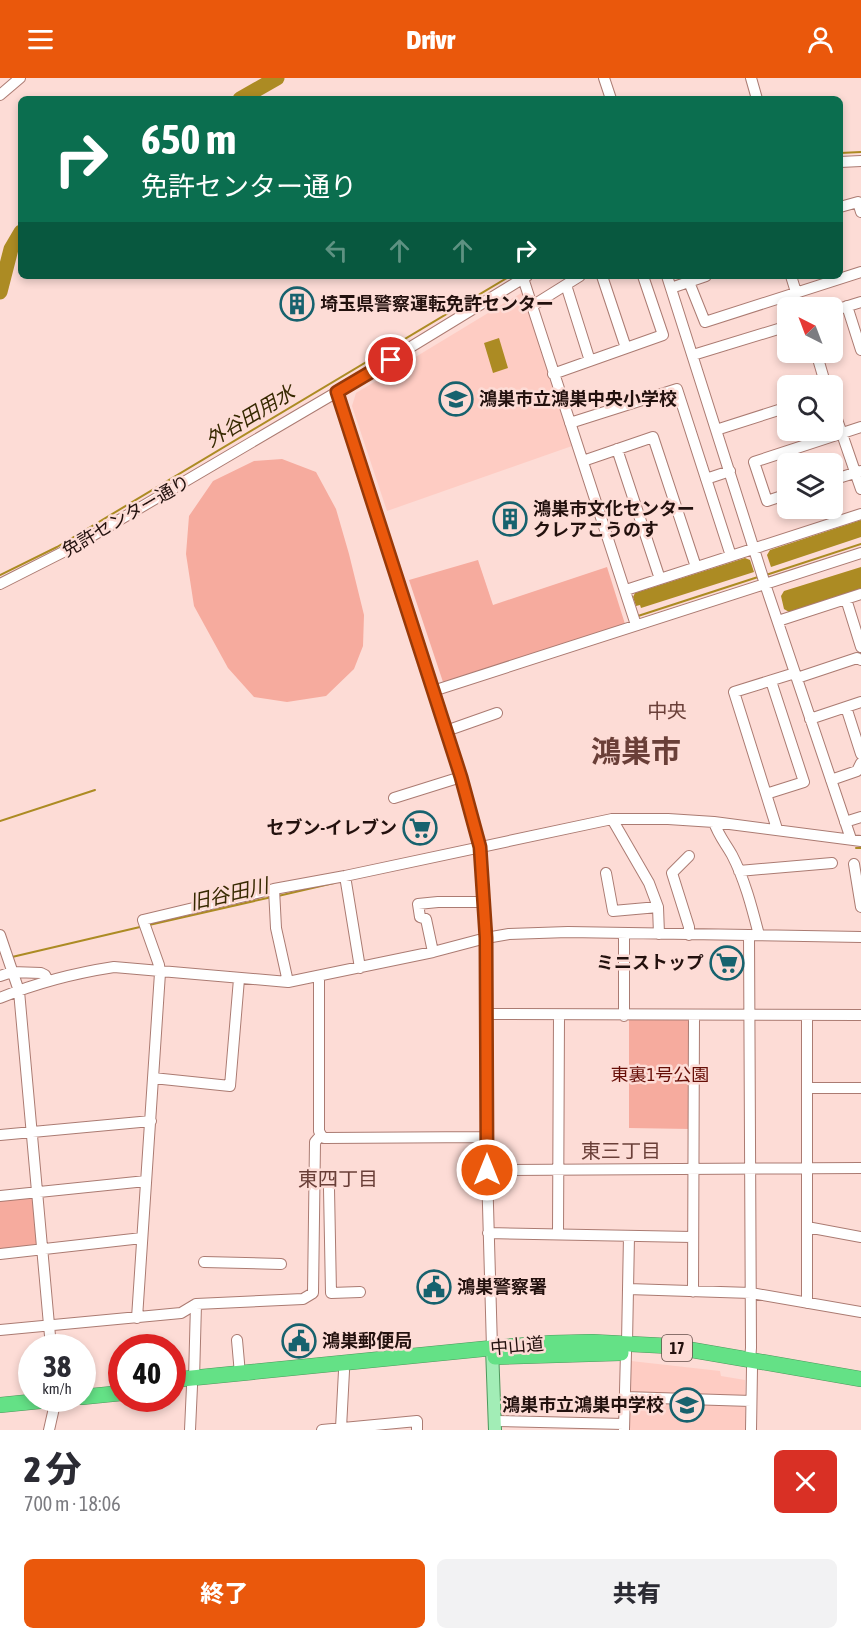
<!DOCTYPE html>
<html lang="ja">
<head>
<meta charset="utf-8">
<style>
	body { margin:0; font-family:"Asap Condensed","Noto Sans JP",sans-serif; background:#f2f2f3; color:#2b2b33; height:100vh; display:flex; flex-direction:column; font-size:22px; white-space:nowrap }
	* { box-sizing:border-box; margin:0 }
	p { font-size:20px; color:#7c7c81 }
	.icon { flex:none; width:33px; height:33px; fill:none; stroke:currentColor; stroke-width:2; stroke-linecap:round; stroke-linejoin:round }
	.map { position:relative; height:1352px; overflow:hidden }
	.side { display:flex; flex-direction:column; background:#fff; flex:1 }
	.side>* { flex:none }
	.hud { position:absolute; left:18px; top:18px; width:825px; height:183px; border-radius:9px; box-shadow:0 3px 9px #0003; background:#0b6e4f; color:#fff; overflow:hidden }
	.needle { width:39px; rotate:318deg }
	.fabs { position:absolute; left:777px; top:219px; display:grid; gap:12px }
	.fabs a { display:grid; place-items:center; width:66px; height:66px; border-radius:9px; background:#fff; box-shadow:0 3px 9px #0003; font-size:30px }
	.speed { position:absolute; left:18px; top:1256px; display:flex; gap:12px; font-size:30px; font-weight:700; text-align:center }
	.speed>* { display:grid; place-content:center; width:78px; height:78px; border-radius:50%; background:#fff; box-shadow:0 3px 9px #0003; line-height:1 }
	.speed small { font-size:15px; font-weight:400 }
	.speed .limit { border:9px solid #d22; background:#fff; color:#111 }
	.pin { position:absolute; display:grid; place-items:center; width:51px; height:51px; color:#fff; margin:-26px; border:3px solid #fff; border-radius:50%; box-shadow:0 2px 6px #0007 }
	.me { position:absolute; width:66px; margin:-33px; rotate:0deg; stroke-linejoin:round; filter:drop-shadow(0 0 4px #0008) }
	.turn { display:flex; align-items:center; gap:21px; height:126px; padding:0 24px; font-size:27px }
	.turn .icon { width:78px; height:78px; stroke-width:2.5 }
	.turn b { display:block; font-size:42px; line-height:51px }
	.lanes { display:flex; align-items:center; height:57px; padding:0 24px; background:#0003; justify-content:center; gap:30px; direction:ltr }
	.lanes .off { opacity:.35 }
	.round { display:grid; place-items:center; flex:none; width:63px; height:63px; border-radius:9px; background:#f2f2f3 }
	.headline { display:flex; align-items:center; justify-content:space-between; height:102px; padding:0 24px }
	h1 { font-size:36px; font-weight:800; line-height:45px }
	.button { display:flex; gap:12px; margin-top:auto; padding:12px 24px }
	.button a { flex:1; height:69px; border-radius:9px; background:#ea580c; color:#fff; font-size:24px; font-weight:800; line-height:69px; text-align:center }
	.button a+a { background:#f2f2f3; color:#2b2b33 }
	header { display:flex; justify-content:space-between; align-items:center; height:78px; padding:0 24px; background:#ea580c; color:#fff; font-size:27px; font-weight:800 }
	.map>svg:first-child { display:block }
</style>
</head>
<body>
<header><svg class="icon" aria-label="menu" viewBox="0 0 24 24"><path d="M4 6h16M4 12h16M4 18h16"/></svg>Drivr<svg class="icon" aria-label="person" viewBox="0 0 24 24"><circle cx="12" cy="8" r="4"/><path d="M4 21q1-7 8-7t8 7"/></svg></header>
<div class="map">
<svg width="861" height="1352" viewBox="0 0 861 1352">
	<rect width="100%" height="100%" fill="#fddcd6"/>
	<path fill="#feccc3" d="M 523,214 L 572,368 L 387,433 L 352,328 L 356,315 Z
		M 631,1283 L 720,1293 L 721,1298 L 745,1302 L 745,1352 L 629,1352 Z"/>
	<path fill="#f6ab9e" d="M 282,381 L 316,394 L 336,431 L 349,476 L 364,537 L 363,568 L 354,591 L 326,618 L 287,624 L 254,619 L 228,590 L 194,528 L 186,476 L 189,438 L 213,403 L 254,383 Z
		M 478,482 L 493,527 L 607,489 L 625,546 L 443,604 L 409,502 Z
		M 687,940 L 690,943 L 691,1051 L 629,1050 L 629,941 Z
		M 32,1119 L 35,1122 L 39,1168 L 0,1173 L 0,1123 Z"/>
	<path fill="#ac8b23" d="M 499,260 L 508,290 L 493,295 L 484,265 Z
		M 861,442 L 861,459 L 771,489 L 767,477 L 770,472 Z
		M 745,480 L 750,482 L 754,494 L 641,530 L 640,527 L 636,528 L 633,519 L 635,515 Z
		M 861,489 L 861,511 L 789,534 L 784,531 L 781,518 L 784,513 Z"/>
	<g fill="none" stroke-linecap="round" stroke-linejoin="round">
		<path stroke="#ac8b23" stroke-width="2" d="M 840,75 L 861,74
			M 0,497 L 57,469 L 510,198
			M 766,497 L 861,466
			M 638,538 L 758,499
			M 0,743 L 95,712
			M 856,770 L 861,770
			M 278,818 L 334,805
			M 149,847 L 272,819
			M 12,879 L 140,849"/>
		<path stroke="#ac8b23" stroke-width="15" d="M 240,21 L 277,0
			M 0,214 L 11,171 L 21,154"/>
		<g stroke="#ab7b72" stroke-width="12">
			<path id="minor" d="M 604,0 L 611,21
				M 751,0 L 757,21
				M 0,17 L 20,0
				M 840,84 L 861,83
				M 840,129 L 858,124 L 861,134
				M 602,198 L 626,270
				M 667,198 L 765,506 L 851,761
				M 791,198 L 801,230
				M 523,200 L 636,547
				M 689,204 L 705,244 L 861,194
				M 566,207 L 590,283
				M 671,210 L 706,198
				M 532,228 L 580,198
				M 847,228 L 861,272
				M 832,233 L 861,224
				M 816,274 L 826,308
				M 693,277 L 788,248
				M 553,296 L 663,257 L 643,198
				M 337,314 L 461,699 L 480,769 L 486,860 L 487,1092 L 492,1270
				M 832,327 L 861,411
				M 570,345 L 677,311 L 731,478
				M 716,352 L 788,329
				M 617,371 L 660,501
				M 583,383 L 653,359 L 696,489
				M 706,401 L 730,393
				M 832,402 L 861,393
				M 788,416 L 767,423 L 754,384 L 861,349
				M 0,506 L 75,468 L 337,314 L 527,198
				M 626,512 L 861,436
				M 846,521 L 861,569
				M 778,543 L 861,516
				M 797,600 L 857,580 L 861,582
				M 433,613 L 861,475
				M 846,629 L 861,676
				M 810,641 L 861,624
				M 446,653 L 497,635
				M 831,702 L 857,693 L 861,685
				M 766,716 L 804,704 L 771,603
				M 394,720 L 461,699
				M 612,741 L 649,805 L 658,829 L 659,856
				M 714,744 C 718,757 726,766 732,777 C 745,802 752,830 759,857
				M 845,744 L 861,739
				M 777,751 L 734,614 L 795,595
				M 689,778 L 672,795 L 689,849 L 689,857
				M 854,786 L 861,829
				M 739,793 L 832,785
				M 606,795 L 613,833 L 658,829
				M 345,798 L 360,890
				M 0,857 L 19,913 L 51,1269
				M 749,857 L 751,1270 L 750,1282
				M 433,874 L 426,841 L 420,839 L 418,826 L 438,824 L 484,824
				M 0,898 L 12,894 L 41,895 L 45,897 L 48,903
				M 319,898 L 319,1053 L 321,1057
				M 288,904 L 276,850 L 274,811 L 345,798 L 612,741 L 668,741 L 714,744 L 861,763
				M 0,920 C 36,905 75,895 114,889 L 288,904 L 433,874 L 486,860 L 509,856 L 568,854 L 861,859
				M 486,936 L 861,937
				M 807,937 L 807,1225
				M 624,938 L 624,855
				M 153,1000 L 230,1008 L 239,901
				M 807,1010 L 861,1010
				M 0,1057 L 151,1043
				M 321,1057 L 324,1060 L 487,1059
				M 487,1092 L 861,1090
				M 329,1111 L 331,1215 L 360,1214
				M 0,1118 L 146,1103
				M 807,1149 L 861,1159
				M 488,1155 L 692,1159
				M 558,1156 L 559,937
				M 0,1176 L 142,1160
				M 204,1184 L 281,1186
				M 628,1211 L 751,1215 L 861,1234
				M 693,1214 L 694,938
				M 137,1240 L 160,895 L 159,887 L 143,842 L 274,811
				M 0,1252 L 181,1235 L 196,1226 L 303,1221 L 313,1215 L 315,1064 L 321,1057
				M 237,1262 L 240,1296
				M 627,1265 L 629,1158
				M 194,1301 L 196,1226
				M 625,1319 L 751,1323
				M 495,1343 L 624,1346
				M 341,1350 L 344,1293
				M 49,1352 L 56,1321
				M 190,1352 L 192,1308
				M 322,1352 L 417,1343 L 417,1352
				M 624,1352 L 626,1274
				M 751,1352 L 752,1290"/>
		</g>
		<g stroke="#4d985c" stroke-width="14">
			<path id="major" d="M 492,1270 L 495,1352"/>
		</g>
		<g stroke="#4d985c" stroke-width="16">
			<path id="highway" d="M 495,1279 L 621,1275
				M 172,1302 L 492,1270 L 551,1265 L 592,1264 L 669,1268 L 861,1301
				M 82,1319 L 122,1315
				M 0,1327 L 70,1320"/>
		</g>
		<use href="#minor" stroke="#fff" stroke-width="10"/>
		<use href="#major" stroke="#a2edb6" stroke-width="12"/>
		<use href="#highway" stroke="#64e186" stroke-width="15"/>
	</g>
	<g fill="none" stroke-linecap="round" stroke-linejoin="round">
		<g stroke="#983908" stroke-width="15">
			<path id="route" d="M 391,282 L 337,314 L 461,699 L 480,769 L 486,860 L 487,1092"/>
		</g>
		<use href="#route" stroke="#ea580c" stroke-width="10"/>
	</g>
	<defs>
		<g id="building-ring" transform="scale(1.725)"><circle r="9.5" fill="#fddcd6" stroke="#17626e" stroke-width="1.5"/><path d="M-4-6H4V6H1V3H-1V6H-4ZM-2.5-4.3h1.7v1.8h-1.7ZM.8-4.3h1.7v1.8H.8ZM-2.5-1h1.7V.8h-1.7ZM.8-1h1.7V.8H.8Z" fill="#17626e"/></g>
		<g id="school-ring" transform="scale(1.725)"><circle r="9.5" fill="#fddcd6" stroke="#17626e" stroke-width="1.5"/><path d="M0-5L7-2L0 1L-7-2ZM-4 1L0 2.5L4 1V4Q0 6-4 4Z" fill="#17626e"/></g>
		<g id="supermarket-ring" transform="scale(1.725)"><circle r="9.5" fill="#fddcd6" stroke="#17626e" stroke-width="1.5"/><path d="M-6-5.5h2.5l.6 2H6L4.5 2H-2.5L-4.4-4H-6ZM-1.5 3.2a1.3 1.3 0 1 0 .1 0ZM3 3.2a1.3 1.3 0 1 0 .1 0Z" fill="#17626e"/></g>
		<g id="civic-ring" transform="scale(1.725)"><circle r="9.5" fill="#fddcd6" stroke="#17626e" stroke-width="1.5"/><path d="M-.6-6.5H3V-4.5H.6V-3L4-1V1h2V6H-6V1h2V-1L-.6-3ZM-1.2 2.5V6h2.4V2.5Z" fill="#17626e"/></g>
	</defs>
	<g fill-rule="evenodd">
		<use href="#building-ring" x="297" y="226"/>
		<use href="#school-ring" x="456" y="321"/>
		<use href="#building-ring" x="510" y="441"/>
		<use href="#supermarket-ring" x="420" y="750"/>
		<use href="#supermarket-ring" x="727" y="885"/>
		<use href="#civic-ring" x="434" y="1209"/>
		<use href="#civic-ring" x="299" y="1263"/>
		<use href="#school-ring" x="687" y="1327"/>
	</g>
	<g text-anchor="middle" stroke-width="5" stroke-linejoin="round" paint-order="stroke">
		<rect fill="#fddcd6" stroke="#644e4a" stroke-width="1.5" x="662" y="1257" width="30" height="26" rx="4.5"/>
		<g font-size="16" font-weight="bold" fill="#23110e">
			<text x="677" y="1276">17</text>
		</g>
		<g font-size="18" font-weight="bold" fill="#23110e" stroke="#fddcd6" text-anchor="start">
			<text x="320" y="232">埼玉県警察運転免許センター</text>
			<text x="479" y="327">鴻巣市立鴻巣中央小学校</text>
			<text x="533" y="437">鴻巣市文化センター<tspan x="533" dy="21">クレアこうのす</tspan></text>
			<text x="397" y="756" text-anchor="end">セブン-イレブン</text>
			<text x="704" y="891" text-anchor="end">ミニストップ</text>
			<text x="457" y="1215">鴻巣警察署</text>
			<text x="322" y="1269">鴻巣郵便局</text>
			<text x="664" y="1333" text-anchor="end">鴻巣市立鴻巣中学校</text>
		</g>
		<g font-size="18" fill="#23110e" stroke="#fddcd6">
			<text transform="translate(126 438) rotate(-30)" y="6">免許センター通り</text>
			<text transform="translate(517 1268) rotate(-5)" y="6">中山道</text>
		</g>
		<g font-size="18" fill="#660e07" stroke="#fddcd6">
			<text x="660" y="1003">東裏1号公園</text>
		</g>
		<g font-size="20" font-style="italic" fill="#372900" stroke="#fddcd6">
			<text transform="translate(250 338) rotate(-31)" y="7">外谷田用水</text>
			<text transform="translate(229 816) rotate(-13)" y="7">旧谷田川</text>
		</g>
		<g font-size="20" fill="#6a3f38" stroke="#fddcd6">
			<text x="667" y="640">中央</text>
			<text x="621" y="1080">東三丁目</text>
			<text x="338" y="1108">東四丁目</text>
		</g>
		<g font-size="30" font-weight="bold" fill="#6a3f38" stroke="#fddcd6">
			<text x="636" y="684">鴻巣市</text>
		</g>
	</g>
</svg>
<div class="fabs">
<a><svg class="needle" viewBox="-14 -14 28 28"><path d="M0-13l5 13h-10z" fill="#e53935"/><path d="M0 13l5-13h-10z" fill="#7c7c81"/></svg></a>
<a><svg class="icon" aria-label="search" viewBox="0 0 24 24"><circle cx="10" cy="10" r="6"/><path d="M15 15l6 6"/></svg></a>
<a><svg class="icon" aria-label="layers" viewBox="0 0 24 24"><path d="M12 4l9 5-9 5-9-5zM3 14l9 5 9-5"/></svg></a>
</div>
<div class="speed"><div>38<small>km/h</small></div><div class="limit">40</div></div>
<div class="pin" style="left:391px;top:282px;background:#d93025"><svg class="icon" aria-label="arrive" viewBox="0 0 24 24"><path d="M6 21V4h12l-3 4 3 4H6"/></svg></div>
<svg class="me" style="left:487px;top:1092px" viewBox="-20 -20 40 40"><circle r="17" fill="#ea580c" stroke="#fff" stroke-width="3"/><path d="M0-11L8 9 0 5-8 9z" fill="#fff"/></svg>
<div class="hud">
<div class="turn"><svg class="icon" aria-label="right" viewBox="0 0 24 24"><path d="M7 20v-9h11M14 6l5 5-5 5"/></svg><div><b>650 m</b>免許センター通り</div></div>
<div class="lanes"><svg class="icon off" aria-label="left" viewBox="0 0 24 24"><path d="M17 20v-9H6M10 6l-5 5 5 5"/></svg><svg class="icon off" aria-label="ahead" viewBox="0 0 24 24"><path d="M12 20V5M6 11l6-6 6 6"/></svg><svg class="icon off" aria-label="ahead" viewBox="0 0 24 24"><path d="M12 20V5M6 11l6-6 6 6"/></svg><svg class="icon" aria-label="right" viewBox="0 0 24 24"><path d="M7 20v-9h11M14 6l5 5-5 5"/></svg></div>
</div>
</div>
<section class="side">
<div class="headline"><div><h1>2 分</h1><p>700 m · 18:06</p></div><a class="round" style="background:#d93025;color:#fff"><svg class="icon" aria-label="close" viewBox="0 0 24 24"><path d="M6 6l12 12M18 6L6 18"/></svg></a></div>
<div class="button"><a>終了</a><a>共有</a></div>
</section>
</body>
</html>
